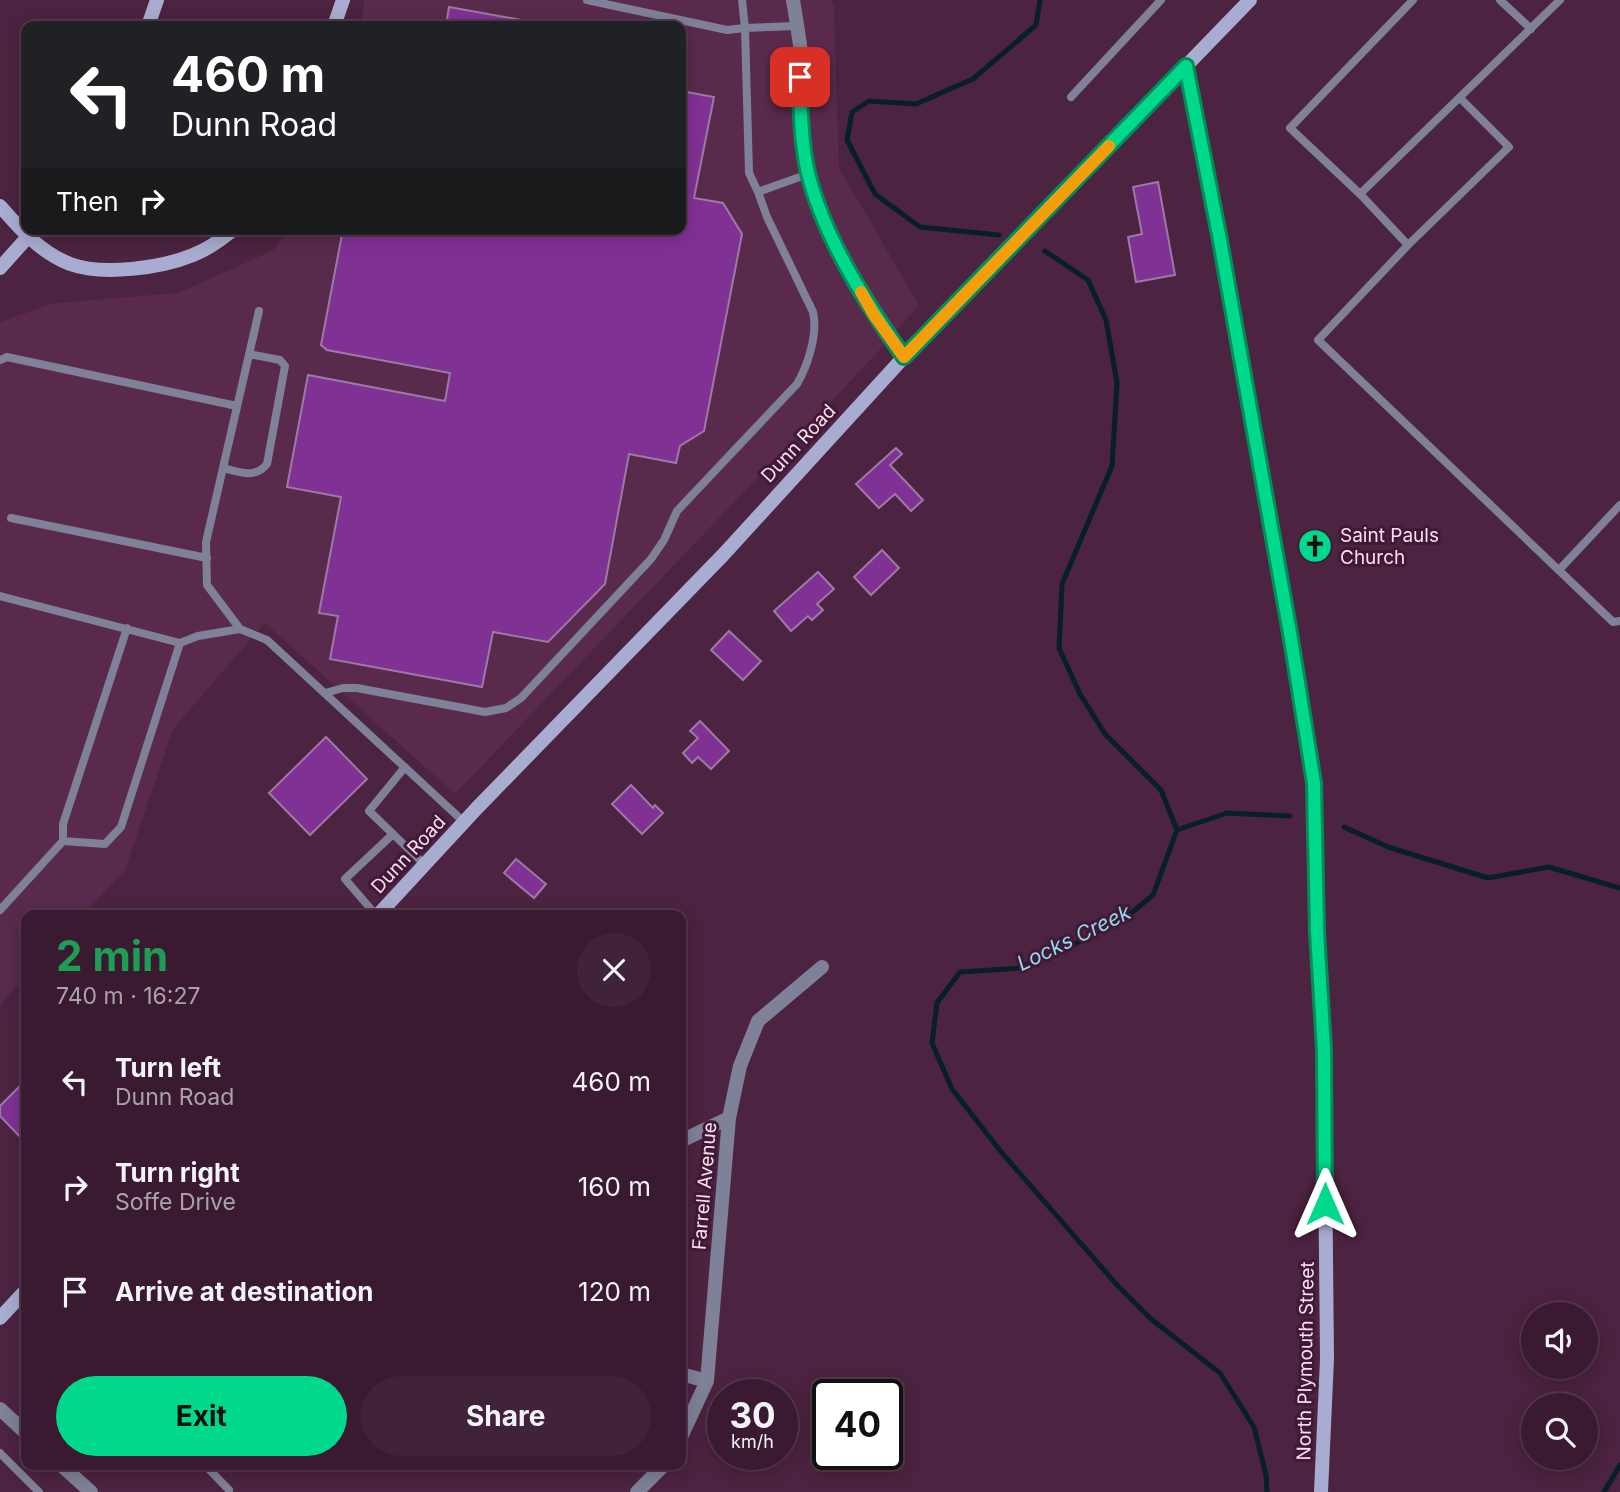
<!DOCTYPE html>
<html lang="en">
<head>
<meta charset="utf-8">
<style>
	body { margin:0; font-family:Inter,sans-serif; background:#402338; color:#f1f3f6; height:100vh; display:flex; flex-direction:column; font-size:26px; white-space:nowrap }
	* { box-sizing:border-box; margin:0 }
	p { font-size:23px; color:#aba1ab }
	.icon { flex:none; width:38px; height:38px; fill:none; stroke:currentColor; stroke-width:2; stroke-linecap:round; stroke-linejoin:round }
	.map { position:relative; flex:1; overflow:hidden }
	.drawer { position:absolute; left:21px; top:910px; width:665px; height:560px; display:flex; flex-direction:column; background:#391a30; border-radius:14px; box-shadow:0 4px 18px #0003,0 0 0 2px #53384c }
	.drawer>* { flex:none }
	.hud { position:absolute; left:21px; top:21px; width:665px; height:214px; border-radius:14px; box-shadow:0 4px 18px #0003,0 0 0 2px #53384c; background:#202124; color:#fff; overflow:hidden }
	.controls { position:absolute; left:1521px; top:1302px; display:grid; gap:14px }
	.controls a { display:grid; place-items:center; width:77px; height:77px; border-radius:50%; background:#391a30; box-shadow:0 4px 18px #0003,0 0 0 2px #53384c; font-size:35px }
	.speed { position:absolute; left:707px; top:1379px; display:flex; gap:14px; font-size:35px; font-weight:700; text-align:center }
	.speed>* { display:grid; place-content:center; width:91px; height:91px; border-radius:50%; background:#391a30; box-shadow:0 4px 18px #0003,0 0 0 2px #53384c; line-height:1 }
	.speed small { font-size:18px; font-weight:400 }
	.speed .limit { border:4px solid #111; border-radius:10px; background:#fff; color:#111 }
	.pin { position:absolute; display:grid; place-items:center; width:60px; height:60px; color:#fff; margin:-30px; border-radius:14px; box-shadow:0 4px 10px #0006 }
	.me { position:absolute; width:77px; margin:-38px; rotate:0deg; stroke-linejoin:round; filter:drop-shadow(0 0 5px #0008) }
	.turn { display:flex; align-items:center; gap:24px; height:147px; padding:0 35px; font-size:32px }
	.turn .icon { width:91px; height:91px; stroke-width:2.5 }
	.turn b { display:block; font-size:49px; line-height:60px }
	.then { display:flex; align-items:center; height:66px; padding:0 35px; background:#0003; gap:14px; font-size:26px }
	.round { display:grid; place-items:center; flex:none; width:74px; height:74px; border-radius:37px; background:#402338 }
	.head { display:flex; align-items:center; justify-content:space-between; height:119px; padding:0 35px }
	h1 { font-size:42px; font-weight:700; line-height:52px; color:#1e9e55 }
	.cta { display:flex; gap:14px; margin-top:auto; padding:14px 35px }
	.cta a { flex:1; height:80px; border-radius:42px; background:#00d98c; color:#111; font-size:28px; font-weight:700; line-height:80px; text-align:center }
	.cta a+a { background:#402338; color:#f1f3f6 }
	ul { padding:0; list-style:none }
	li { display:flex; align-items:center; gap:21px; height:105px; padding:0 35px }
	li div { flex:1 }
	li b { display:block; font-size:26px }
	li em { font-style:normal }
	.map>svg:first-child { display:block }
</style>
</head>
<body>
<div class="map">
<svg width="1620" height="1492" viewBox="0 0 1620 1492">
	<rect width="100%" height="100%" fill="#4c2340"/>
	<path fill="#592a4c" d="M 365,0 L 831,0 L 834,7 L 839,168 L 919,305 L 876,354 L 455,794 L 265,623 L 173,729 L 125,870 L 83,915 L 26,915 L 26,977 L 0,1005 L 0,322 L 54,303 L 178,293 L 274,250 L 289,229 L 681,229 L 681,26 L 360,26 Z"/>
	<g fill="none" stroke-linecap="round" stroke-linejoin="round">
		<path stroke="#072027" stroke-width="5" d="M 999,235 L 920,227 L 875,194 L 847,140 L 852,112 L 869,101 L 916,104 L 973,79 L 1036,25 L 1040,0
			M 1045,251 L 1088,280 L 1106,320 L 1117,383 L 1112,466 L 1062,584 L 1059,648 L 1080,694 L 1105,734 L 1161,790 L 1177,830 L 1153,895 L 1130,914 L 1071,946 L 1020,968 L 960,972 L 937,1003 L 932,1043 L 952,1089 L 1002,1153 L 1118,1286 L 1151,1319 L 1220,1373 L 1254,1427 L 1266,1475 L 1267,1492
			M 1344,827 L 1388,847 L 1488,878 L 1549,867 L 1620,888
			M 1177,830 L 1227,813 L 1290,816
			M 1604,1492 L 1620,1465"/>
	</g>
	<path fill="#803194" stroke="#9c7aa5" stroke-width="2" d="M 449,7 L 555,26 L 446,26 Z
		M 681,91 L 714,97 L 694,198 L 723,203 L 742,234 L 704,431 L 680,446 L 676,463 L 629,454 L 605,584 L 548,642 L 493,632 L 482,687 L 330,659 L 338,616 L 319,613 L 341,497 L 287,487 L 308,375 L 445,401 L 450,373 L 327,350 L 321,345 L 343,229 L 681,229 Z
		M 1158,182 L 1175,275 L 1136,282 L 1128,237 L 1142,234 L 1133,187 Z
		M 896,448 L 902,454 L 890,465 L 923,500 L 911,511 L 895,494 L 879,508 L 856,484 Z
		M 882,550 L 899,568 L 871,595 L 854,577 Z
		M 818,572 L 834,589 L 817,604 L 823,610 L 812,620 L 808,616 L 791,631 L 774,611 Z
		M 729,631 L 761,661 L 743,680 L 711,650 Z
		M 700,721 L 729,751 L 711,769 L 698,757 L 692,763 L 683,753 L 698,738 L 690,731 Z
		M 326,737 L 367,779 L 310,835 L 269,793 Z
		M 631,785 L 653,808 L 655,805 L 663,813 L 642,834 L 612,804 Z
		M 516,859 L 546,884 L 534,898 L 504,873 Z
		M 26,1080 L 26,1143 L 0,1116 L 0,1106 Z"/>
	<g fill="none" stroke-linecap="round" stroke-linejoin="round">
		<path stroke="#7e8197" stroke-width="8" d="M 587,0 L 727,30 L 745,28 L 749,173 L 758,192 L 808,174
			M 742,0 L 745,28 L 797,26
			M 1413,0 L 1290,128 L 1360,194 L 1560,0
			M 1500,0 L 1531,29
			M 1071,97 L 1161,0
			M 1460,98 L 1509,147 L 1408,245 L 1318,340 L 1613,622 L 1620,621
			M 1360,194 L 1408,245
			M 0,360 L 7,357 L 237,406
			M 223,468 C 240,472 255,479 267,464 L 285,366 L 280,360 L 249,354
			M 11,518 L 207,558
			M 1559,570 L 1620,505
			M 0,596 L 180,643 L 198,636 L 240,629 L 267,640 L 464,822
			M 240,629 L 207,585 L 206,542 L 259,311
			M 325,693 L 343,688 L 357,688 L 485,712 L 506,708 L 521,698 L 651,559 L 664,540 L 677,511 L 797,384 C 808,365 818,334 813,312 L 767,217 L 758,192
			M 393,834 L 369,811 L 405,767
			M 63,841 L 105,844 L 121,827 L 180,643
			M 0,910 L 63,841 L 63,824 L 127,628
			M 376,915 L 345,879 L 393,834 L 425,865
			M 0,1453 L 39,1492
			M 205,1465 L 229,1490"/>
		<path stroke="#7e8197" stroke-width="14" d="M 793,0 C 796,18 799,36 801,53 C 803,93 799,132 808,172 C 821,233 868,306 904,357
			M 681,1141 L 729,1118
			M 681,1374 L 707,1381
			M 0,1409 L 26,1433
			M 681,1437 L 707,1381 L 729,1118 L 740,1066 L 758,1021 L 822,967
			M 61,1465 L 91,1492
			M 637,1492 L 664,1465"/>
		<path stroke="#a8acd0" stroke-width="14" d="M 148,26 L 157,0
			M 334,26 L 343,0
			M 1186,66 L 1219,235 L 1290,633 L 1314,783 L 1317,931 L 1324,1050 L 1327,1359 L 1321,1492
			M 0,206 C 21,230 40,252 70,264 C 103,276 161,268 193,255 C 208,249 221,240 234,229
			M 0,268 L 35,229
			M 378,915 L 476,809 L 723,555 L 904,357 L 1250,0
			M 0,1318 L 26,1290"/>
	</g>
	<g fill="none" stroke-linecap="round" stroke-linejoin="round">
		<g stroke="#008d5b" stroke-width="18">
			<path id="route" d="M 800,77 C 800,108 801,143 808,173 C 824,238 866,303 904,357 L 1186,66 L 1219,235 L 1290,633 L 1314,783 L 1317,931 L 1324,1050 L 1325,1204"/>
		</g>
		<use href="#route" stroke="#00d98c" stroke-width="12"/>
		<path stroke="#f59e0b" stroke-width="12" d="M 861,292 L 874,315 L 904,357 L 1109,146"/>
	</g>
	<defs>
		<g id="church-disc" transform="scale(1.75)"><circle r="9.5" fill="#00d98c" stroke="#411936"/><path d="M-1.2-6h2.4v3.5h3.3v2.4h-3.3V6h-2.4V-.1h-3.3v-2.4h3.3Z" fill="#111"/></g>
	</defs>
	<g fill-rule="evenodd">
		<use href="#church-disc" x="1315" y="546"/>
	</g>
	<g text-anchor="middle" stroke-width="6" stroke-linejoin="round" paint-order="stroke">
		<g font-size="19" fill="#fadff0" stroke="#411936">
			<text transform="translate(798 443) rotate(-47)" y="7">Dunn Road</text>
			<text transform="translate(408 854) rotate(-47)" y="7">Dunn Road</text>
			<text transform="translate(704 1186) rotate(-85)" y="7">Farrell Avenue</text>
			<text transform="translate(1305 1361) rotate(-89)" y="7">North Plymouth Street</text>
		</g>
		<g font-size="19" fill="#fadff0" stroke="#411936" text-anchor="start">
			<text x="1340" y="542">Saint Pauls<tspan x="1340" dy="22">Church</tspan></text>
		</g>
		<g font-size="21" font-style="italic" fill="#91daf0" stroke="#411936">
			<text transform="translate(1074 938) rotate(-26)" y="7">Locks Creek</text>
		</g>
	</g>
</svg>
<div class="controls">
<a><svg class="icon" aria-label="sound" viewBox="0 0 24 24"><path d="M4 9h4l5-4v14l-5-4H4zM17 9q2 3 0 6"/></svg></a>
<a><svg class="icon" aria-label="search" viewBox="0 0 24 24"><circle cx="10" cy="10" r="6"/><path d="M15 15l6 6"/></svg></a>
</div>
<div class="speed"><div>30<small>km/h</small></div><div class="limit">40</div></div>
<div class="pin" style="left:800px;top:77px;background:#d93025"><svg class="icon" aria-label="arrive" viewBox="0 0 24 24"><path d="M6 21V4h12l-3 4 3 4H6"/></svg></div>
<svg class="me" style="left:1325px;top:1204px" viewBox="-20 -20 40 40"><path d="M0-17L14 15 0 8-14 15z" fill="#00d98c" stroke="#fff" stroke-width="4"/></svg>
<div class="hud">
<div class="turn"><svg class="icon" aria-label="left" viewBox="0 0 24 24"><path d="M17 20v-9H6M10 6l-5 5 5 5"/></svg><div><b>460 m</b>Dunn Road</div></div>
<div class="then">Then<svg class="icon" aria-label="right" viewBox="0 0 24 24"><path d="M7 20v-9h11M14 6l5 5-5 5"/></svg></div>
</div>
<section class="drawer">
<div class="head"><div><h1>2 min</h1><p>740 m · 16:27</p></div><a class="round"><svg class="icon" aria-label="close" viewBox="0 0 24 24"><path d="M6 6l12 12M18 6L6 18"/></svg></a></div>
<ul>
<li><svg class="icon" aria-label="left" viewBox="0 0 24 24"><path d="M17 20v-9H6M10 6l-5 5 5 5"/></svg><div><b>Turn left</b><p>Dunn Road</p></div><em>460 m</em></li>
<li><svg class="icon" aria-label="right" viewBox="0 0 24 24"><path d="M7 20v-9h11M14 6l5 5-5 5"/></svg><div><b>Turn right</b><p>Soffe Drive</p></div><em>160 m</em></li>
<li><svg class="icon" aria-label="arrive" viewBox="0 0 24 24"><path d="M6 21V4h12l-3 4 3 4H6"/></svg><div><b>Arrive at destination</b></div><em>120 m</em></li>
</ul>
<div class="cta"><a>Exit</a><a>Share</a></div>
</section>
</div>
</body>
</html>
